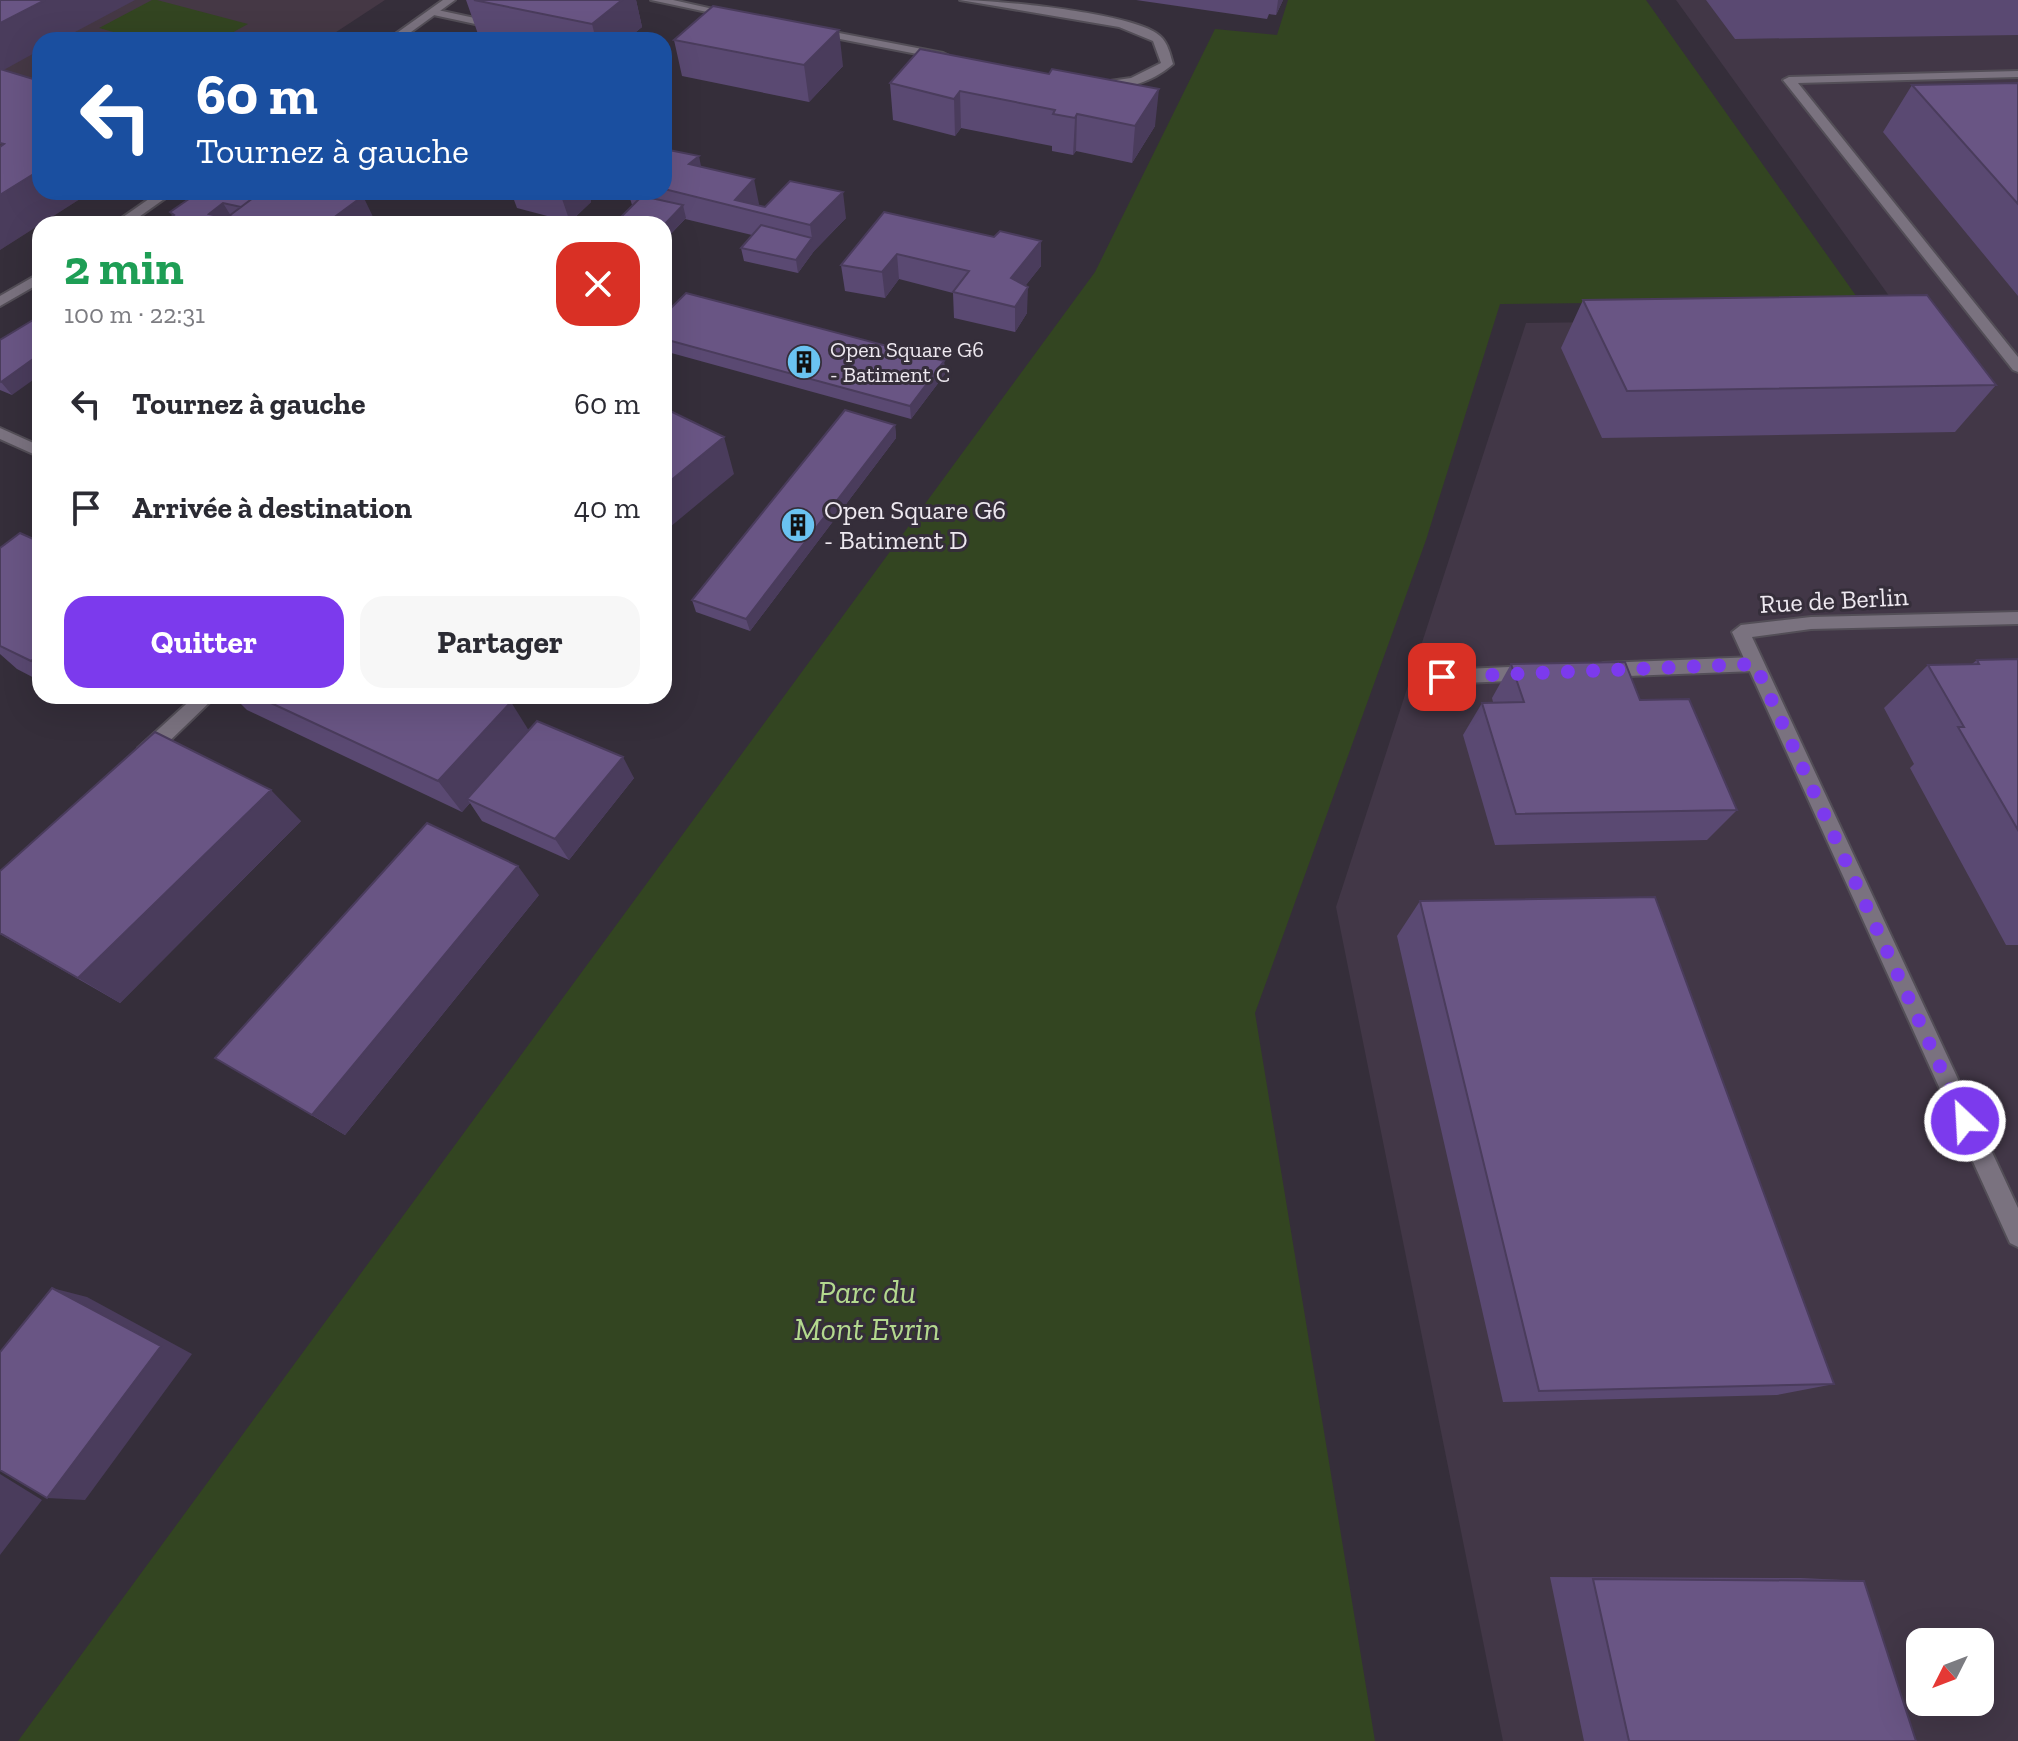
<!DOCTYPE html>
<html lang="fr">
<head>
<meta charset="utf-8">
<style>
	body { margin:0; font-family:"Zilla Slab",serif; background:#f7f7f7; color:#2b2b33; height:100vh; display:flex; flex-direction:column; font-size:30px; white-space:nowrap }
	* { box-sizing:border-box; margin:0 }
	p { font-size:26px; color:#7c7c81 }
	.icon { flex:none; width:44px; height:44px; fill:none; stroke:currentColor; stroke-width:2; stroke-linecap:round; stroke-linejoin:round }
	.map { position:relative; flex:1; overflow:hidden }
	.sheet { position:absolute; left:32px; top:216px; width:640px; height:488px; display:flex; flex-direction:column; background:#fff; border-radius:24px; box-shadow:0 8px 32px #0002 }
	.sheet>* { flex:none }
	.guide { position:absolute; left:32px; top:32px; width:640px; height:168px; border-radius:24px; box-shadow:0 8px 32px #0002; background:#1a4fa0; color:#fff; overflow:hidden }
	.needle { width:52px; rotate:228deg }
	.controls { position:absolute; left:1906px; top:1628px; display:grid; gap:16px }
	.controls a { display:grid; place-items:center; width:88px; height:88px; border-radius:16px; background:#fff; box-shadow:0 8px 32px #0002; font-size:40px }
	.pin { position:absolute; display:grid; place-items:center; width:68px; height:68px; color:#fff; margin:-34px; border-radius:16px; box-shadow:0 4px 12px #0006 }
	.me { position:absolute; width:88px; margin:-44px; rotate:335deg; stroke-linejoin:round; filter:drop-shadow(0 0 6px #0008) }
	.turn { display:flex; align-items:center; gap:28px; height:168px; padding:0 32px; font-size:36px }
	.turn .icon { width:104px; height:104px; stroke-width:2.5 }
	.turn b { display:block; font-size:56px; line-height:68px }
	.round { display:grid; place-items:center; flex:none; width:84px; height:84px; border-radius:24px; background:#f7f7f7 }
	.headline { display:flex; align-items:center; justify-content:space-between; height:136px; padding:0 32px }
	h1 { font-size:48px; font-weight:700; line-height:60px; color:#1e9e55 }
	.primary-button { display:flex; gap:16px; margin-top:auto; padding:16px 32px }
	.primary-button a { flex:1; height:92px; border-radius:24px; background:#7c3aed; color:#fff; font-size:32px; font-weight:700; line-height:92px; text-align:center }
	.primary-button a+a { background:#f7f7f7; color:#2b2b33 }
	ul { padding:0; list-style:none }
	li { display:flex; align-items:center; gap:24px; height:104px; padding:0 32px }
	li div { flex:1 }
	li b { display:block; font-size:30px }
	li em { font-style:normal }
	.map>svg:first-child { display:block }
</style>
</head>
<body>
<div class="map">
<svg width="2018" height="1741" viewBox="0 0 2018 1741">
	<rect width="100%" height="100%" fill="#352e3a"/>
	<path fill="#423747" fill-rule="evenodd" d="M 1676,0 L 2018,0 L 2018,1741 L 1503,1741 L 1336,907 L 1526,323 L 1905,318 ZM 1920,1642 L 1980,1642 L 1980,1702 L 1920,1702 Z"/>
	<path fill="#453845" d="M 27,0 L 385,0 L 324,40 L 40,40 L 40,192 L 91,192 L 0,250 L 0,14 Z"/>
	<path fill="#334521" d="M 152,0 L 157,0 L 248,24 L 219,40 L 142,40 L 99,28 Z
		M 1288,0 L 1646,0 L 1859,300 L 1500,304 L 1426,540 L 1255,1013 L 1375,1741 L 18,1741 L 1095,272 L 1215,29 L 1277,35 Z"/>
	<g fill="none" stroke-linecap="round" stroke-linejoin="round">
		<g stroke="#534e57" stroke-width="4">
			<path id="lane" d="M 433,9 L 484,20 L 485,22 L 480,25 L 429,14 L 428,12 Z
				M 2018,71 L 2018,77 L 1798,83 L 2018,357 L 2018,372 L 2013,370 L 1783,80 L 1789,77 Z
				M 1755,657 L 1764,664 L 1755,671 L 1603,677 L 1594,670 L 1603,663 Z
				M 1531,666 L 1540,673 L 1531,680 L 1442,684 L 1433,677 L 1442,670 Z"/>
		</g>
		<g stroke="#534e57" stroke-width="4">
			<path id="street" d="M 651,0 L 673,0 L 740,15 L 735,18 Z
				M 960,0 C 996,0 1136,13 1160,36 C 1168,43 1170,54 1173,64 C 1153,82 1122,92 1096,87 L 1096,83 L 1131,78 L 1161,63 L 1153,41 L 1119,27 Z
				M 813,28 L 943,53 L 949,56 L 943,59 L 809,33 L 809,29 Z
				M 0,428 L 40,446 L 40,457 L 0,439 Z
				M 2018,612 L 2018,624 L 1811,629 L 1752,637 L 2018,1208 L 2018,1247 L 2010,1243 L 1732,632 L 1741,625 L 1811,617 Z
				M 195,696 L 216,696 L 152,758 L 138,758 L 136,753 L 138,748 Z"/>
		</g>
		<g stroke="#534e57" stroke-width="4">
			<path id="secondary" d="M 443,0 L 455,0 L 400,40 L 387,40 Z
				M 159,192 L 174,192 L 129,224 L 113,224 Z
				M 40,273 L 40,283 L 0,306 L 0,296 Z"/>
		</g>
		<use href="#lane" fill="#7a727f" fill-rule="evenodd"/>
		<use href="#street" fill="#7a727f" fill-rule="evenodd"/>
		<use href="#secondary" fill="#7a727f" fill-rule="evenodd"/>
	</g>
	<path fill="#5a4972" d="M 466,0 L 636,0 L 642,27 L 626,40 L 506,40 L 478,34 Z
		M 1136,0 L 1283,0 L 1276,15 L 1269,14 L 1267,19 Z
		M 1706,0 L 2018,0 L 2018,35 L 1735,39 Z
		M 674,40 L 843,66 L 809,102 L 682,76 Z
		M 920,49 L 1155,126 L 1132,163 L 1076,151 L 1073,155 L 1052,151 L 1052,146 L 961,128 L 955,136 L 893,120 L 890,83 Z
		M 2018,83 L 2018,296 L 1883,132 L 1912,85 Z
		M 664,149 L 701,166 L 759,204 L 757,206 L 846,218 L 814,251 L 798,273 L 744,261 L 741,248 L 752,235 L 685,219 L 666,239 L 664,239 L 664,224 L 623,224 L 621,217 L 632,205 L 628,192 L 664,192 Z
		M 456,192 L 474,192 L 469,196 Z
		M 511,192 L 590,192 L 589,193 L 591,202 L 570,222 L 517,208 Z
		M 205,193 L 375,221 L 372,224 L 160,224 L 173,216 L 170,212 Z
		M 884,212 L 1041,266 L 1025,286 L 1027,313 L 1015,332 L 954,318 L 953,293 L 899,279 L 885,298 L 845,291 L 841,265 Z
		M 1583,300 L 1996,385 L 1955,432 L 1602,438 L 1561,348 Z
		M 664,315 L 944,361 L 945,374 L 911,419 L 664,351 Z
		M 0,340 L 12,395 L 0,390 Z
		M 895,425 L 896,438 L 750,631 L 696,612 L 692,600 Z
		M 40,542 L 40,681 L 17,669 L 0,654 L 0,548 Z
		M 2018,659 L 2018,945 L 2006,945 L 1910,768 L 1914,764 L 1884,708 L 1928,665 L 1972,664 L 1977,660 Z
		M 1511,664 L 1640,700 L 1737,810 L 1707,840 L 1495,845 L 1463,735 L 1482,703 L 1493,702 L 1492,698 Z
		M 233,696 L 498,696 L 528,730 L 634,778 L 569,860 L 482,821 L 470,803 L 462,812 L 247,710 Z
		M 301,821 L 120,1003 L 0,934 L 0,871 Z
		M 539,895 L 345,1135 L 215,1058 Z
		M 1420,901 L 1834,1384 L 1777,1395 L 1503,1402 L 1397,936 Z
		M 1550,1577 L 1801,1578 L 1864,1581 L 1916,1741 L 1584,1741 Z"/>
	<path fill="#4a3c5c" d="M 45,0 L 135,0 L 60,40 L 40,40 L 40,50 L 0,72 L 0,23 Z
		M 622,0 L 636,0 L 642,27 L 626,40 L 596,40 L 592,24 Z
		M 1278,0 L 1283,0 L 1276,15 Z
		M 839,30 L 843,66 L 809,102 L 804,65 Z
		M 1159,89 L 1155,126 L 1132,163 L 1135,126 Z
		M 960,91 L 961,128 L 955,136 L 954,99 Z
		M 1077,114 L 1076,151 L 1073,155 L 1075,118 Z
		M 699,156 L 704,181 L 689,164 Z
		M 40,170 L 40,192 L 91,192 L 0,250 L 0,195 Z
		M 754,179 L 759,204 L 753,211 L 735,200 Z
		M 565,192 L 590,192 L 589,193 L 591,202 L 570,222 L 561,196 Z
		M 843,192 L 846,218 L 814,251 L 810,225 Z
		M 363,196 L 375,221 L 372,224 L 325,224 Z
		M 223,203 L 231,216 L 220,224 L 209,214 Z
		M 683,205 L 686,218 L 666,239 L 664,225 Z
		M 812,238 L 814,251 L 798,273 L 796,260 Z
		M 1041,241 L 1041,266 L 1011,304 L 1011,278 Z
		M 897,254 L 899,279 L 885,298 L 882,272 Z
		M 1028,287 L 1027,313 L 1015,332 L 1015,307 Z
		M 40,354 L 40,375 L 12,395 L 1,382 Z
		M 944,361 L 945,374 L 911,419 L 910,406 Z
		M 895,425 L 896,438 L 750,631 L 746,619 Z
		M 724,437 L 734,474 L 664,532 L 664,486 Z
		M 40,654 L 40,670 L 31,661 Z
		M 511,702 L 531,734 L 467,799 L 470,803 L 462,812 L 438,781 Z
		M 623,757 L 634,778 L 569,860 L 555,839 Z
		M 271,790 L 301,821 L 120,1003 L 78,978 Z
		M 518,866 L 539,895 L 345,1135 L 312,1115 Z
		M 52,1288 L 87,1297 L 192,1354 L 85,1500 L 47,1498 Z
		M 0,1474 L 42,1500 L 0,1555 Z"/>
	<path fill="#695584" stroke="#4a3c5c" stroke-width="2" d="M 0,0 L 45,0 L 0,23 Z
		M 474,0 L 622,0 L 592,24 Z
		M 713,6 L 839,30 L 804,65 L 674,40 Z
		M 920,49 L 1049,74 L 1052,69 L 1159,89 L 1135,126 L 1077,114 L 1075,118 L 1053,114 L 1055,110 L 960,91 L 954,99 L 890,83 Z
		M 0,69 L 40,81 L 40,170 L 0,195 L 0,147 L 4,144 L 0,143 Z
		M 2018,83 L 2018,204 L 1912,85 Z
		M 664,149 L 699,156 L 689,164 L 754,179 L 735,200 L 765,207 L 790,181 L 843,192 L 810,225 L 664,189 Z
		M 199,192 L 205,193 L 206,192 L 261,192 L 241,207 L 223,203 L 209,214 L 231,219 L 234,224 L 160,224 L 174,215 L 170,212 Z
		M 261,192 L 347,192 L 363,196 L 325,224 L 256,224 L 229,216 Z
		M 545,192 L 565,192 L 561,196 Z
		M 642,196 L 683,205 L 664,225 L 653,224 L 621,217 Z
		M 884,212 L 994,237 L 1000,231 L 1041,241 L 1011,278 L 1028,287 L 1015,307 L 953,292 L 969,271 L 897,254 L 882,272 L 841,265 Z
		M 472,221 L 484,224 L 468,224 Z
		M 761,225 L 812,238 L 796,260 L 741,248 Z
		M 686,293 L 944,361 L 910,406 L 664,339 L 664,315 Z
		M 1927,295 L 1996,385 L 1627,391 L 1583,300 Z
		M 33,320 L 40,322 L 40,354 L 1,382 L 0,381 L 0,340 Z
		M 664,408 L 724,437 L 664,486 Z
		M 845,410 L 895,425 L 746,619 L 692,600 Z
		M 20,533 L 40,542 L 40,654 L 31,661 L 0,646 L 0,548 Z
		M 2018,659 L 2018,830 L 1958,727 L 1964,727 L 1928,665 L 1979,664 L 1977,660 Z
		M 1625,662 L 1640,700 L 1689,699 L 1737,810 L 1516,814 L 1482,703 L 1524,702 L 1511,664 Z
		M 256,696 L 498,696 L 511,702 L 438,781 Z
		M 537,721 L 623,757 L 555,839 L 467,799 Z
		M 155,732 L 271,790 L 78,978 L 0,933 L 0,871 Z
		M 427,823 L 518,866 L 312,1115 L 215,1058 Z
		M 1655,897 L 1834,1384 L 1539,1391 L 1420,901 Z
		M 52,1288 L 161,1346 L 47,1498 L 0,1470 L 0,1352 Z
		M 1593,1579 L 1864,1581 L 1916,1741 L 1629,1741 Z"/>
	<g fill="none" stroke-linecap="round" stroke-linejoin="round">
		<path stroke="#7c3aed" stroke-width="14" stroke-dasharray="0 25.2" d="M 1442,677 L 1755,664 L 1965,1121"/>
	</g>
	<defs>
		<g id="building-disc" transform="scale(1.8)"><circle r="9.5" fill="#6ac3f1" stroke="#352e3a"/><path d="M-4-6H4V6H1V3H-1V6H-4ZM-2.5-4.3h1.7v1.8h-1.7ZM.8-4.3h1.7v1.8H.8ZM-2.5-1h1.7V.8h-1.7ZM.8-1h1.7V.8H.8Z" fill="#111"/></g>
	</defs>
	<g fill-rule="evenodd">
		<use href="#building-disc" x="804" y="362"/>
		<use href="#building-disc" x="798" y="525"/>
	</g>
	<g text-anchor="middle" stroke-width="6" stroke-linejoin="round" paint-order="stroke">
		<g font-size="22" fill="#eee9f0" stroke="#352e3a" text-anchor="start">
			<text x="830" y="357">Open Square G6<tspan x="830" dy="25">- Batiment C</tspan></text>
		</g>
		<g font-size="26" fill="#eee9f0" stroke="#352e3a" text-anchor="start">
			<text x="824" y="519">Open Square G6<tspan x="824" dy="30">- Batiment D</tspan></text>
		</g>
		<g font-size="26" fill="#eee9f0" stroke="#352e3a">
			<text transform="translate(1834 600) rotate(-3)" y="9">Rue de Berlin</text>
		</g>
		<g font-size="32" font-style="italic" fill="#b3d98e" stroke="#352e3a">
			<text x="867" y="1303">Parc du<tspan x="867" dy="37">Mont Evrin</tspan></text>
		</g>
	</g>
</svg>
<div class="controls">
<a><svg class="needle" viewBox="-14 -14 28 28"><path d="M0-13l5 13h-10z" fill="#e53935"/><path d="M0 13l5-13h-10z" fill="#7c7c81"/></svg></a>
</div>
<div class="pin" style="left:1442px;top:677px;background:#d93025"><svg class="icon" aria-label="arrive" viewBox="0 0 24 24"><path d="M6 21V4h12l-3 4 3 4H6"/></svg></div>
<svg class="me" style="left:1965px;top:1121px" viewBox="-20 -20 40 40"><circle r="17" fill="#7c3aed" stroke="#fff" stroke-width="3"/><path d="M0-11L8 9 0 5-8 9z" fill="#fff"/></svg>
<div class="guide">
<div class="turn"><svg class="icon" aria-label="left" viewBox="0 0 24 24"><path d="M17 20v-9H6M10 6l-5 5 5 5"/></svg><div><b>60 m</b>Tournez à gauche</div></div>
</div>
<section class="sheet">
<div class="headline"><div><h1>2 min</h1><p>100 m · 22:31</p></div><a class="round" style="background:#d93025;color:#fff"><svg class="icon" aria-label="close" viewBox="0 0 24 24"><path d="M6 6l12 12M18 6L6 18"/></svg></a></div>
<ul>
<li><svg class="icon" aria-label="left" viewBox="0 0 24 24"><path d="M17 20v-9H6M10 6l-5 5 5 5"/></svg><div><b>Tournez à gauche</b></div><em>60 m</em></li>
<li><svg class="icon" aria-label="arrive" viewBox="0 0 24 24"><path d="M6 21V4h12l-3 4 3 4H6"/></svg><div><b>Arrivée à destination</b></div><em>40 m</em></li>
</ul>
<div class="primary-button"><a>Quitter</a><a>Partager</a></div>
</section>
</div>
</body>
</html>
